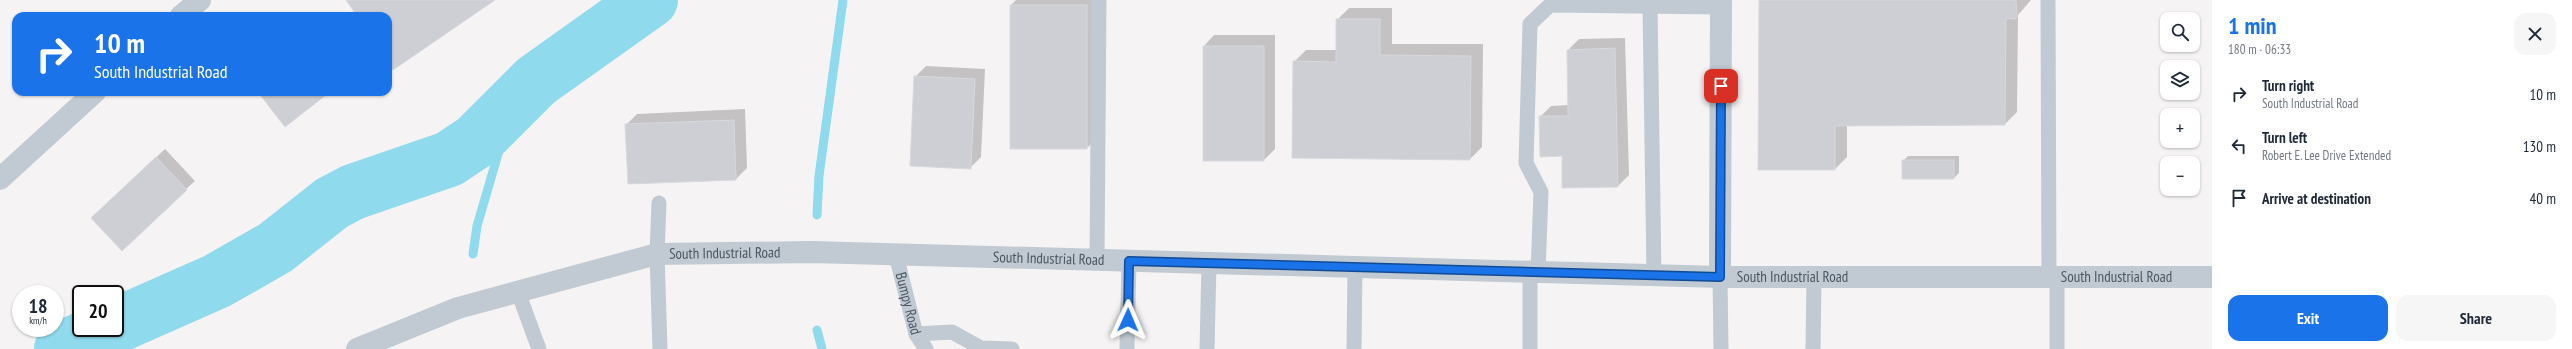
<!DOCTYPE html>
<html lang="en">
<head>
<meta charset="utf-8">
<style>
	body { margin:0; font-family:"PT Sans Narrow",sans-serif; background:#f6f6f7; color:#1f2937; height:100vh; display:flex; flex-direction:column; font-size:15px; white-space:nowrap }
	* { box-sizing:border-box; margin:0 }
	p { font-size:13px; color:#747a83 }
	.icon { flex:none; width:22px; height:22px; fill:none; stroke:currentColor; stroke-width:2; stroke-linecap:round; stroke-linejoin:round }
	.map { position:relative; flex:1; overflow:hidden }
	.panel { display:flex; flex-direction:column; background:#fff; width:360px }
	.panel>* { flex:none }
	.banner { position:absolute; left:12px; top:12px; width:380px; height:84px; border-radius:12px; box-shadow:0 1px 3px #0004; background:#1a73e8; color:#fff; overflow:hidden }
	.controls { position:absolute; left:2160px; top:12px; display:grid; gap:8px }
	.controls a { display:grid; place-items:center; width:40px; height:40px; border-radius:8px; background:#fff; box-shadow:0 1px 3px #0004; font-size:20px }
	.speed { position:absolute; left:12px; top:285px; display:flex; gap:8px; font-size:20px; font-weight:700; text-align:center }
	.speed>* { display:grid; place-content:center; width:52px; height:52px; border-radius:50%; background:#fff; box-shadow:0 1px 3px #0004; line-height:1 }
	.speed small { font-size:10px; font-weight:400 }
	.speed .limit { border:2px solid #111; border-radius:6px; background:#fff; color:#111 }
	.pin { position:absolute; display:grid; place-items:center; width:34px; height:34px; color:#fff; margin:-17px; border-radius:8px; box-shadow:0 2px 6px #0006 }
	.me { position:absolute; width:44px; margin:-22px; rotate:1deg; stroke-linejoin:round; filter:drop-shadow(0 0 3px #0008) }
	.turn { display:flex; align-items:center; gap:14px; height:84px; padding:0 16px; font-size:18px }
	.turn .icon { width:52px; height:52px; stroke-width:2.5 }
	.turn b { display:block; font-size:28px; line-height:34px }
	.round { display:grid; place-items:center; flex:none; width:42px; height:42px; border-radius:12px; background:#f6f6f7 }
	.summary { display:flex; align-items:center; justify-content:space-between; height:68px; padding:0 16px }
	h1 { font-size:24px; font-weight:700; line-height:30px; color:#1a73e8 }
	.primary-button { display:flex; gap:8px; margin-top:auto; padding:8px 16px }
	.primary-button a { flex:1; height:46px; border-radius:12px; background:#1a73e8; color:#fff; font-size:16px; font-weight:700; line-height:46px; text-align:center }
	.primary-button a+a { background:#f6f6f7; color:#1f2937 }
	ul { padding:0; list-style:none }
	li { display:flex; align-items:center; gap:12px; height:52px; padding:0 16px }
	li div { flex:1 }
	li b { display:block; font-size:15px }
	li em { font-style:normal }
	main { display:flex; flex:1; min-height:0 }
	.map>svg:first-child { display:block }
</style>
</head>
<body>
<main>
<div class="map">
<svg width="2212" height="349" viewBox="0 0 2212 349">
	<rect width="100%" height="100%" fill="#f5f3f3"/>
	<path fill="#0003" d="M 1016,0 L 1098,0 L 1098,137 L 1087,148 L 1011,148 L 1011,5 Z
		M 1760,0 L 2031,0 L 2018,15 L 2017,112 L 2005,124 L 1847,125 L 1847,157 L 1835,169 Z
		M 1349,8 L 1392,8 L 1392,44 L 1483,44 L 1482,147 L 1470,159 L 1294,62 L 1306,50 L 1337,50 L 1337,20 Z
		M 1214,35 L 1275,35 L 1275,149 L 1264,160 L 1204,46 Z
		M 1625,38 L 1629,175 L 1618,186 L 1563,155 L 1540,117 L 1551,106 L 1569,105 L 1568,50 L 1579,39 Z
		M 926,66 L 985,69 L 981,157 L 970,168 L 915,77 Z
		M 745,109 L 747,168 L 736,179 L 629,183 L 626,125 L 637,114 Z
		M 165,149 L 195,181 L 186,189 L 101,209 Z
		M 1908,156 L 1959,156 L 1959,173 L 1954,178 L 1903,161 Z"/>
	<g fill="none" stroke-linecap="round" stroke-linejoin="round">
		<path stroke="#90daee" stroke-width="9" d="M 817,215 L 819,176 L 843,0
			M 473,254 L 477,226 L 512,106
			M 817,330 L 822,349"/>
		<path stroke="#90daee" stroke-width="56" d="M 115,326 L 217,281 L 275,248 L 332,203 L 353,192 L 449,159 L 476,141 L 536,81 L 650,0
			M 62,349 L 110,328"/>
	</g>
	<path fill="#cdcfd5" stroke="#d7d9de" d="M 346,0 L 495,0 L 393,70 L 388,62 L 388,16 L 357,16 Z
		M 1759,0 L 2016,0 L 2017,17 L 2015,19 L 2006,18 L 2005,125 L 1835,126 L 1835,170 L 1758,170 Z
		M 1010,5 L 1087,5 L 1087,149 L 1010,149 Z
		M 1336,19 L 1380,19 L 1380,55 L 1471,56 L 1470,160 L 1292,158 L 1293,61 L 1336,62 Z
		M 1203,46 L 1264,46 L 1264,161 L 1203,161 Z
		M 1615,48 L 1618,187 L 1562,188 L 1562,156 L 1540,157 L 1539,116 L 1568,116 L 1567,50 Z
		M 914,76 L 975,79 L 971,169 L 910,166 Z
		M 258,92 L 324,92 L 326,95 L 285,127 Z
		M 734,120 L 736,180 L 628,184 L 625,124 Z
		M 156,157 L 187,190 L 122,251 L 91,218 Z
		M 1902,160 L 1954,160 L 1954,179 L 1902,179 Z"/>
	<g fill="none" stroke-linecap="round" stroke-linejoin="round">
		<g stroke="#c1cad2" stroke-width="15">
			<path d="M 2048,0 L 2049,277"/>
			<path d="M 1650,6 L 1654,276"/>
			<path d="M 659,203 L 657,254 L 660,349"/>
			<path id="s1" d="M 896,255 L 916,334 L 926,349"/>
			<path d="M 1097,260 L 1099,0"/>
			<path d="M 1530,273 L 1530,349"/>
			<path d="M 1538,273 L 1541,192 L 1526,163 L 1530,24 L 1550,5 L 1721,7"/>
			<path d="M 1720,277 L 1721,349"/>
			<path d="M 518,292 L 539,349"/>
			<path d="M 916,334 L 952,332 L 981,348 L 1012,349"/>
			<path d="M 1127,349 L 1129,261"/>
			<path d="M 1207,349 L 1209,264"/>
			<path d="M 1354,349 L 1355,268"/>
			<path d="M 1813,349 L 1814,278"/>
			<path d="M 2057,349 L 2057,277"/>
		</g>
		<g stroke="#c1cad2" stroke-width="22">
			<path d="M 181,16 L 200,0"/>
			<path d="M 0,179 L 95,92"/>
			<path d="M 1720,277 L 1721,0"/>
			<path id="s2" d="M 357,349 L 458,308 L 657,254 L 812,252 L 1720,277 L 2212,277"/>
		</g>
	</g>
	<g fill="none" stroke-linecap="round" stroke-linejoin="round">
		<g stroke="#114b97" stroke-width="10">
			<path id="route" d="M 1128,320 L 1129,261 L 1720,277 L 1721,86"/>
		</g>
		<use href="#route" stroke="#1a73e8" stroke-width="7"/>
	</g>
	<g text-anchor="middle" stroke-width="3" stroke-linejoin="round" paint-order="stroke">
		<g font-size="15" fill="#4a5661" stroke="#fff">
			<text dy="5" stroke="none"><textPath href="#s2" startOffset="383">South Industrial Road</textPath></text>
			<text dy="5" stroke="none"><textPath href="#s2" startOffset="707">South Industrial Road</textPath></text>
			<text dy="5" stroke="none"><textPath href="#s2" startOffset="1775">South Industrial Road</textPath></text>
			<text dy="5" stroke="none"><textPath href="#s2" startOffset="1451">South Industrial Road</textPath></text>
			<text dy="5" stroke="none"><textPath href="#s1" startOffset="50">Bumpy Road</textPath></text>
		</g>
	</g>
</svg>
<div class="controls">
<a><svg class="icon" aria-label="search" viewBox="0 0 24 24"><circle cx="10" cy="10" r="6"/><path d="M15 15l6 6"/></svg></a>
<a><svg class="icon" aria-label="layers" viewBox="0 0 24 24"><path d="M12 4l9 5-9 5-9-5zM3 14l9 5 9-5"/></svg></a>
<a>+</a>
<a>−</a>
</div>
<div class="speed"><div>18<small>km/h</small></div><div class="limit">20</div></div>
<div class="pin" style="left:1721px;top:86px;background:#d93025"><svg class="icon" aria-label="arrive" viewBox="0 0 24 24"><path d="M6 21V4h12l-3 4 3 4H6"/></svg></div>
<svg class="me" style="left:1128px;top:320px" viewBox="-20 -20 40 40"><path d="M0-17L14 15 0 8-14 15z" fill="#1a73e8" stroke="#fff" stroke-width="4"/></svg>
<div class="banner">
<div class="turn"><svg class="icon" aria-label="right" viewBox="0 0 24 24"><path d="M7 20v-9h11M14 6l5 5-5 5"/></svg><div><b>10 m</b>South Industrial Road</div></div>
</div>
</div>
<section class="panel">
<div class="summary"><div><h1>1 min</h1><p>180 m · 06:33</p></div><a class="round"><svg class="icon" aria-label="close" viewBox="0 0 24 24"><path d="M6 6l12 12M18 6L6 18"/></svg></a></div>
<ul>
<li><svg class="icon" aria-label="right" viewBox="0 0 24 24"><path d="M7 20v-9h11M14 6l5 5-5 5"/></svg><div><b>Turn right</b><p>South Industrial Road</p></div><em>10 m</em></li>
<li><svg class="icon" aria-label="left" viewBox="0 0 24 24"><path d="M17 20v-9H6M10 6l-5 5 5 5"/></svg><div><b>Turn left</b><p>Robert E. Lee Drive Extended</p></div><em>130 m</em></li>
<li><svg class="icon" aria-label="arrive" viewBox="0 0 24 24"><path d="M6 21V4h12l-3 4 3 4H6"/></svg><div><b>Arrive at destination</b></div><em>40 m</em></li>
</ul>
<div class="primary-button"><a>Exit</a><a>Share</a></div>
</section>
</main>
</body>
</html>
